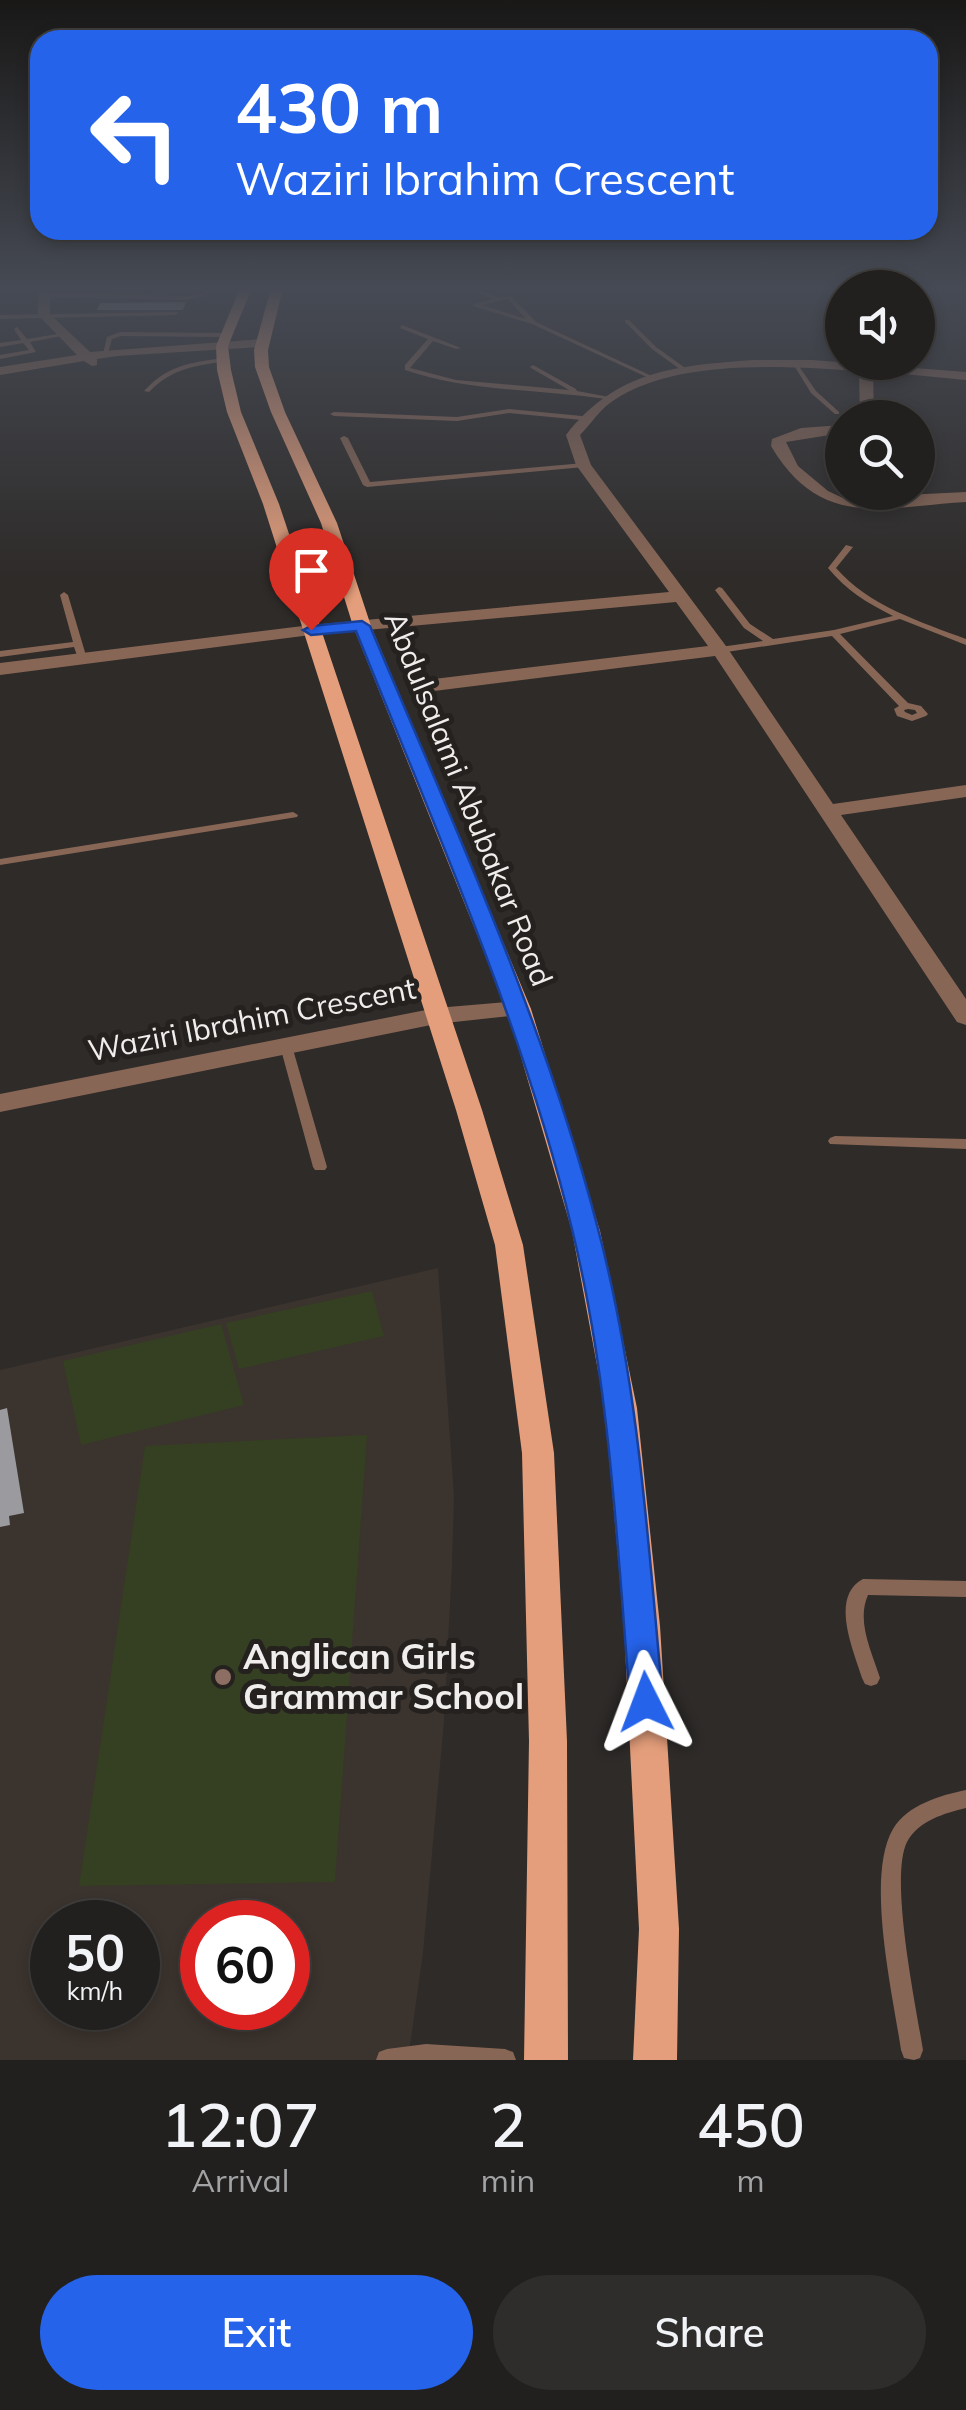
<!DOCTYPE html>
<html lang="en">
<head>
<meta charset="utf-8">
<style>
	body { margin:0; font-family:Mulish,sans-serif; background:#2e2d2c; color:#f1f3f6; height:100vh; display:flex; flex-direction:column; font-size:38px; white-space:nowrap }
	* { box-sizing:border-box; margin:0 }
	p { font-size:32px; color:#a2a3a4 }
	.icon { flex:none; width:55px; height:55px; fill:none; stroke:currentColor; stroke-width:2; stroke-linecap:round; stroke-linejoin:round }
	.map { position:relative; height:2060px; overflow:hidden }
	.panel { display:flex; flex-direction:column; background:#22201f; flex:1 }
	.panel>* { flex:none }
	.banner { position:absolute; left:30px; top:30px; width:908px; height:210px; border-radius:30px; box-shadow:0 5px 15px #0003,0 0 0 2px #3f3e3d; background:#2563eb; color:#fff; overflow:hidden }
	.buttons { position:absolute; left:825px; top:270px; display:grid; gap:20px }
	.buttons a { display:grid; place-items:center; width:110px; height:110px; border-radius:50%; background:#22201f; box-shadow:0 5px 15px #0003,0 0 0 2px #3f3e3d; font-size:50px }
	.speed { position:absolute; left:30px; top:1900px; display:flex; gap:20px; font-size:50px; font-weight:700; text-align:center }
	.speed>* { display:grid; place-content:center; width:130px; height:130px; border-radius:50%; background:#22201f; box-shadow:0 5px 15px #0003,0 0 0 2px #3f3e3d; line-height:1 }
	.speed small { font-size:25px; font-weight:400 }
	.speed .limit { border:15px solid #d22; background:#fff; color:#111 }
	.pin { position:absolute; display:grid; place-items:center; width:85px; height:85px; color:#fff; margin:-102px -42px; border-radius:50% 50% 50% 0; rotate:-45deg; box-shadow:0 0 10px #0007 }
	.pin .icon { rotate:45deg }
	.me { position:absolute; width:110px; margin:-55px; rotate:357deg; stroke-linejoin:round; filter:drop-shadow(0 0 8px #0008) }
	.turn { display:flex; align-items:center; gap:35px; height:210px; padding:0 40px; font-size:45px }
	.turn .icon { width:130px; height:130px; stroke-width:2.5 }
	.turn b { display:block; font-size:70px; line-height:85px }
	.eta { display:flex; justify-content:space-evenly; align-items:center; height:170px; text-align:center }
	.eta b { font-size:60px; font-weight:600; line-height:70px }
	.action { display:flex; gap:20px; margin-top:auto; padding:20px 40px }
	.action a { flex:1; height:115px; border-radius:60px; background:#2563eb; color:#fff; font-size:40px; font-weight:600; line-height:115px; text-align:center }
	.action a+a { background:#2e2d2c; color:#f1f3f6 }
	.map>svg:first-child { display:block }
</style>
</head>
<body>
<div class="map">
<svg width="966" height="2060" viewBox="0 0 966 2060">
	<rect width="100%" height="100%" fill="#2e2b29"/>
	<path fill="#3b332d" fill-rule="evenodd" d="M 438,1268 L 454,1495 L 452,1565 L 444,1722 L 423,1953 L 408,2060 L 0,2060 L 0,1370 ZM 52,1922 L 138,1922 L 138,2008 L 52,2008 ZM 202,1922 L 288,1922 L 288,2008 L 202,2008 Z"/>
	<path fill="#354022" d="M 372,1291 L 384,1336 L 239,1369 L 226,1323 Z
		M 221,1324 L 244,1405 L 81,1445 L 63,1361 Z
		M 367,1435 L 335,1882 L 79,1886 L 145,1446 Z"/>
	<path fill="#9b9a9e" d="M 186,302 L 183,310 L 97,310 L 100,303 Z
		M 7,1408 L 24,1513 L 9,1516 L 10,1525 L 0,1527 L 0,1410 Z"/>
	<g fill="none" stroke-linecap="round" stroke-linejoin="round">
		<path fill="#865" fill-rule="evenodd" d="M 205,288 L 211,288 L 206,296 L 186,300 L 44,297 L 41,295 L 44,293 L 186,296 L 202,294 Z
			M 466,288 L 476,288 L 499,298 L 511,296 L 536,322 L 656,378 L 651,379 L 532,324 L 473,306 L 473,304 L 493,299 ZM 508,299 L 526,319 L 482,305 Z
			M 178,312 L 176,315 L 0,319 L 0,315 Z
			M 625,320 L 629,320 L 656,347 L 688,370 L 688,372 L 684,372 L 652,349 L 625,322 Z
			M 402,325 L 461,348 L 456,349 L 433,341 L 410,368 L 456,380 L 569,390 L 531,368 L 530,367 L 533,365 L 576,389 L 577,391 L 609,397 L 606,399 C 538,389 470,392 405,370 L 405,365 L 428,339 L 400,328 Z
			M 17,327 L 27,339 L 64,333 L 67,335 L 30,342 L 36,352 L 0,359 L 0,355 L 29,350 L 23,343 L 0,347 L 0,343 L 21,340 L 14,329 Z
			M 120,332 L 226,333 L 229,335 L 226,337 L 121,336 L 112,339 L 108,353 L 103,354 L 107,337 Z
			M 223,358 L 225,359 L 225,361 C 193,367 174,367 149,392 L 144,391 C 168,365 189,363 223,358 Z
			M 792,362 L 796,362 L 816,391 L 839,412 L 839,414 L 835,414 L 811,393 Z
			M 509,409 L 582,416 L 586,418 L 582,420 L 509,413 L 457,421 L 334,416 L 330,414 L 334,412 L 457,417 Z
			M 344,436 L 348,438 L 370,482 L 584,463 L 588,465 L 584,467 L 367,487 L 363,485 L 340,438 Z
			M 846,545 L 853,547 L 836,568 C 869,606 921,622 966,639 L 966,645 L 900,619 L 840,634 L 908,703 L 921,706 L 928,714 L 926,716 L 912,721 L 897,716 L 894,709 L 899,706 L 832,636 L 720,653 L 715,650 L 720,647 L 763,641 L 744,628 L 715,590 L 719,587 L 722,588 L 750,624 L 773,639 L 834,630 L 893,616 C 867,603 846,590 828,568 ZM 908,709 L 915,710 L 917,713 L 912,715 L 905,712 L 904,710 Z
			M 64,592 L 68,595 L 87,659 L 85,661 L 79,661 L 74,647 L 0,657 L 0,651 L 73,642 L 60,595 Z
			M 293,812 L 298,815 L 297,817 L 0,865 L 0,859 Z
			M 286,1042 L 292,1046 L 327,1167 L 325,1170 L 315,1170 L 313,1167 L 280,1046 Z
			M 835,1136 L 966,1139 L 966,1149 L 830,1144 L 828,1141 L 830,1138 Z
			M 863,1579 L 966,1581 L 966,1597 L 868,1595 C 856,1622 872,1652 880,1678 L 877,1684 L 871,1686 L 865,1684 L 862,1678 C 854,1651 829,1597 863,1579 Z
			M 966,1790 L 966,1808 C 945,1813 918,1821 907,1842 C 889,1878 916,2007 923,2050 L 920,2058 L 914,2060 L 904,2058 L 901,2050 C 893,1995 865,1877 893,1829 C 907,1805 941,1795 966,1790 Z
			M 426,2044 L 505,2049 L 513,2052 L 516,2060 L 376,2060 L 379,2052 L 387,2049 Z"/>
		<path fill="#865" fill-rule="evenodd" d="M 38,288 L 50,288 L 50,314 L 90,352 L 262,339 L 268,343 L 262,347 L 117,356 L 97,359 L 97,365 L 92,366 L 84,361 L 0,375 L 0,367 L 77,355 L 38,315 Z
			M 753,360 L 812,360 L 966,372 L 966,380 L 873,371 L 874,418 L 860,418 L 859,371 C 786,366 667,357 606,406 C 597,414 589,426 580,435 L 591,465 L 726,646 L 833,804 L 966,785 L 966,797 L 841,815 L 966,999 L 966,1025 L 957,1022 L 715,656 L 434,691 L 425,685 L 434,679 L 708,646 L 676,602 L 311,635 L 0,675 L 0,663 L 311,625 L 669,592 L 576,465 L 566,435 C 617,370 675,366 753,360 Z
			M 842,425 L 842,433 L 786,442 L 798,466 L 828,491 L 843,498 L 966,492 L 966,502 C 882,507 821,530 771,446 L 772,439 L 801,428 Z
			M 519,1001 L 528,1004 L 531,1009 L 528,1014 L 436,1024 L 0,1112 L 0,1094 L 436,1008 Z"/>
		<path fill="#e49e7b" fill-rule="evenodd" d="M 240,288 L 252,288 L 228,346 L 231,370 L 241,412 L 279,504 L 482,1110 L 523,1245 L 554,1453 L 567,1741 L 568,2060 L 524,2060 L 529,1741 L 522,1453 L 495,1245 L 456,1110 L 263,504 L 227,412 L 217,370 L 216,346 Z
			M 271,288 L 283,288 L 268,350 L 269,367 L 285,412 L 337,523 L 371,626 L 531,1009 L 600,1231 L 637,1408 L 660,1626 L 679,1929 L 677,2060 L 633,2060 L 639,1929 L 624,1626 L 605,1408 L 572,1231 L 507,1009 L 353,626 L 321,523 L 271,412 L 255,367 L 254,350 Z"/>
	</g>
	<linearGradient id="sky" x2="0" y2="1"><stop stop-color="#191817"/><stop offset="0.5" stop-color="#464a54"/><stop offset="1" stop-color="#464a54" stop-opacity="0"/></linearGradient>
	<rect width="966" height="577" fill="url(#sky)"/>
	<path fill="#2563eb" stroke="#184099" stroke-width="2.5" d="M 362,621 L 370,626 C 453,824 544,1020 598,1229 C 639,1384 648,1543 663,1702 L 658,1713 L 646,1718 L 635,1713 L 630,1702 C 617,1543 610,1384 572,1229 C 522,1022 435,828 356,631 L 311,635 L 303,630 L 311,626 Z"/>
	<circle fill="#8d6e63" stroke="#24211f" stroke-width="4" cx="223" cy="1677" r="10"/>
	<g text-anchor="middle" stroke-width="10" stroke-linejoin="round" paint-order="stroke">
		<g font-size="30" fill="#f0eeed" stroke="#24211f">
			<text transform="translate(468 799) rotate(68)" y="10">Abdulsalami Abubakar Road</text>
			<text transform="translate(252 1020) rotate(-11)" y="10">Waziri Ibrahim Crescent</text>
		</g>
		<g font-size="35" font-weight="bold" fill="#f0eeed" stroke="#24211f" text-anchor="start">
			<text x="243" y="1669">Anglican Girls<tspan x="243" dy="40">Grammar School</tspan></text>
		</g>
	</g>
</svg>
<div class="buttons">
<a><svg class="icon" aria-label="sound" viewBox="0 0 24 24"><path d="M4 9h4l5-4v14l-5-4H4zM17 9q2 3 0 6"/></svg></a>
<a><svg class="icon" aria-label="search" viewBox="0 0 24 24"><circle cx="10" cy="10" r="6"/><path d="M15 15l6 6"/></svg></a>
</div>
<div class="speed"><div>50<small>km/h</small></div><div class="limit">60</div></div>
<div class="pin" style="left:311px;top:630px;background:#d93025"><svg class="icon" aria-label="arrive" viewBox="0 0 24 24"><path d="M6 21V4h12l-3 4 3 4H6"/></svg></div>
<svg class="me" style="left:646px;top:1702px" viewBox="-20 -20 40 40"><path d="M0-17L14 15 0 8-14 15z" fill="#2563eb" stroke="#fff" stroke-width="4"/></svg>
<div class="banner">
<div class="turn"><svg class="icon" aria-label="left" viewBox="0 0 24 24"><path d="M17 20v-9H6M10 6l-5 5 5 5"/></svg><div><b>430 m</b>Waziri Ibrahim Crescent</div></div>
</div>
</div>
<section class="panel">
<div class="eta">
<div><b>12:07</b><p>Arrival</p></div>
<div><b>2</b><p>min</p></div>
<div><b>450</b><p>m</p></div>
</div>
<div class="action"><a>Exit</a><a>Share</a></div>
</section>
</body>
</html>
